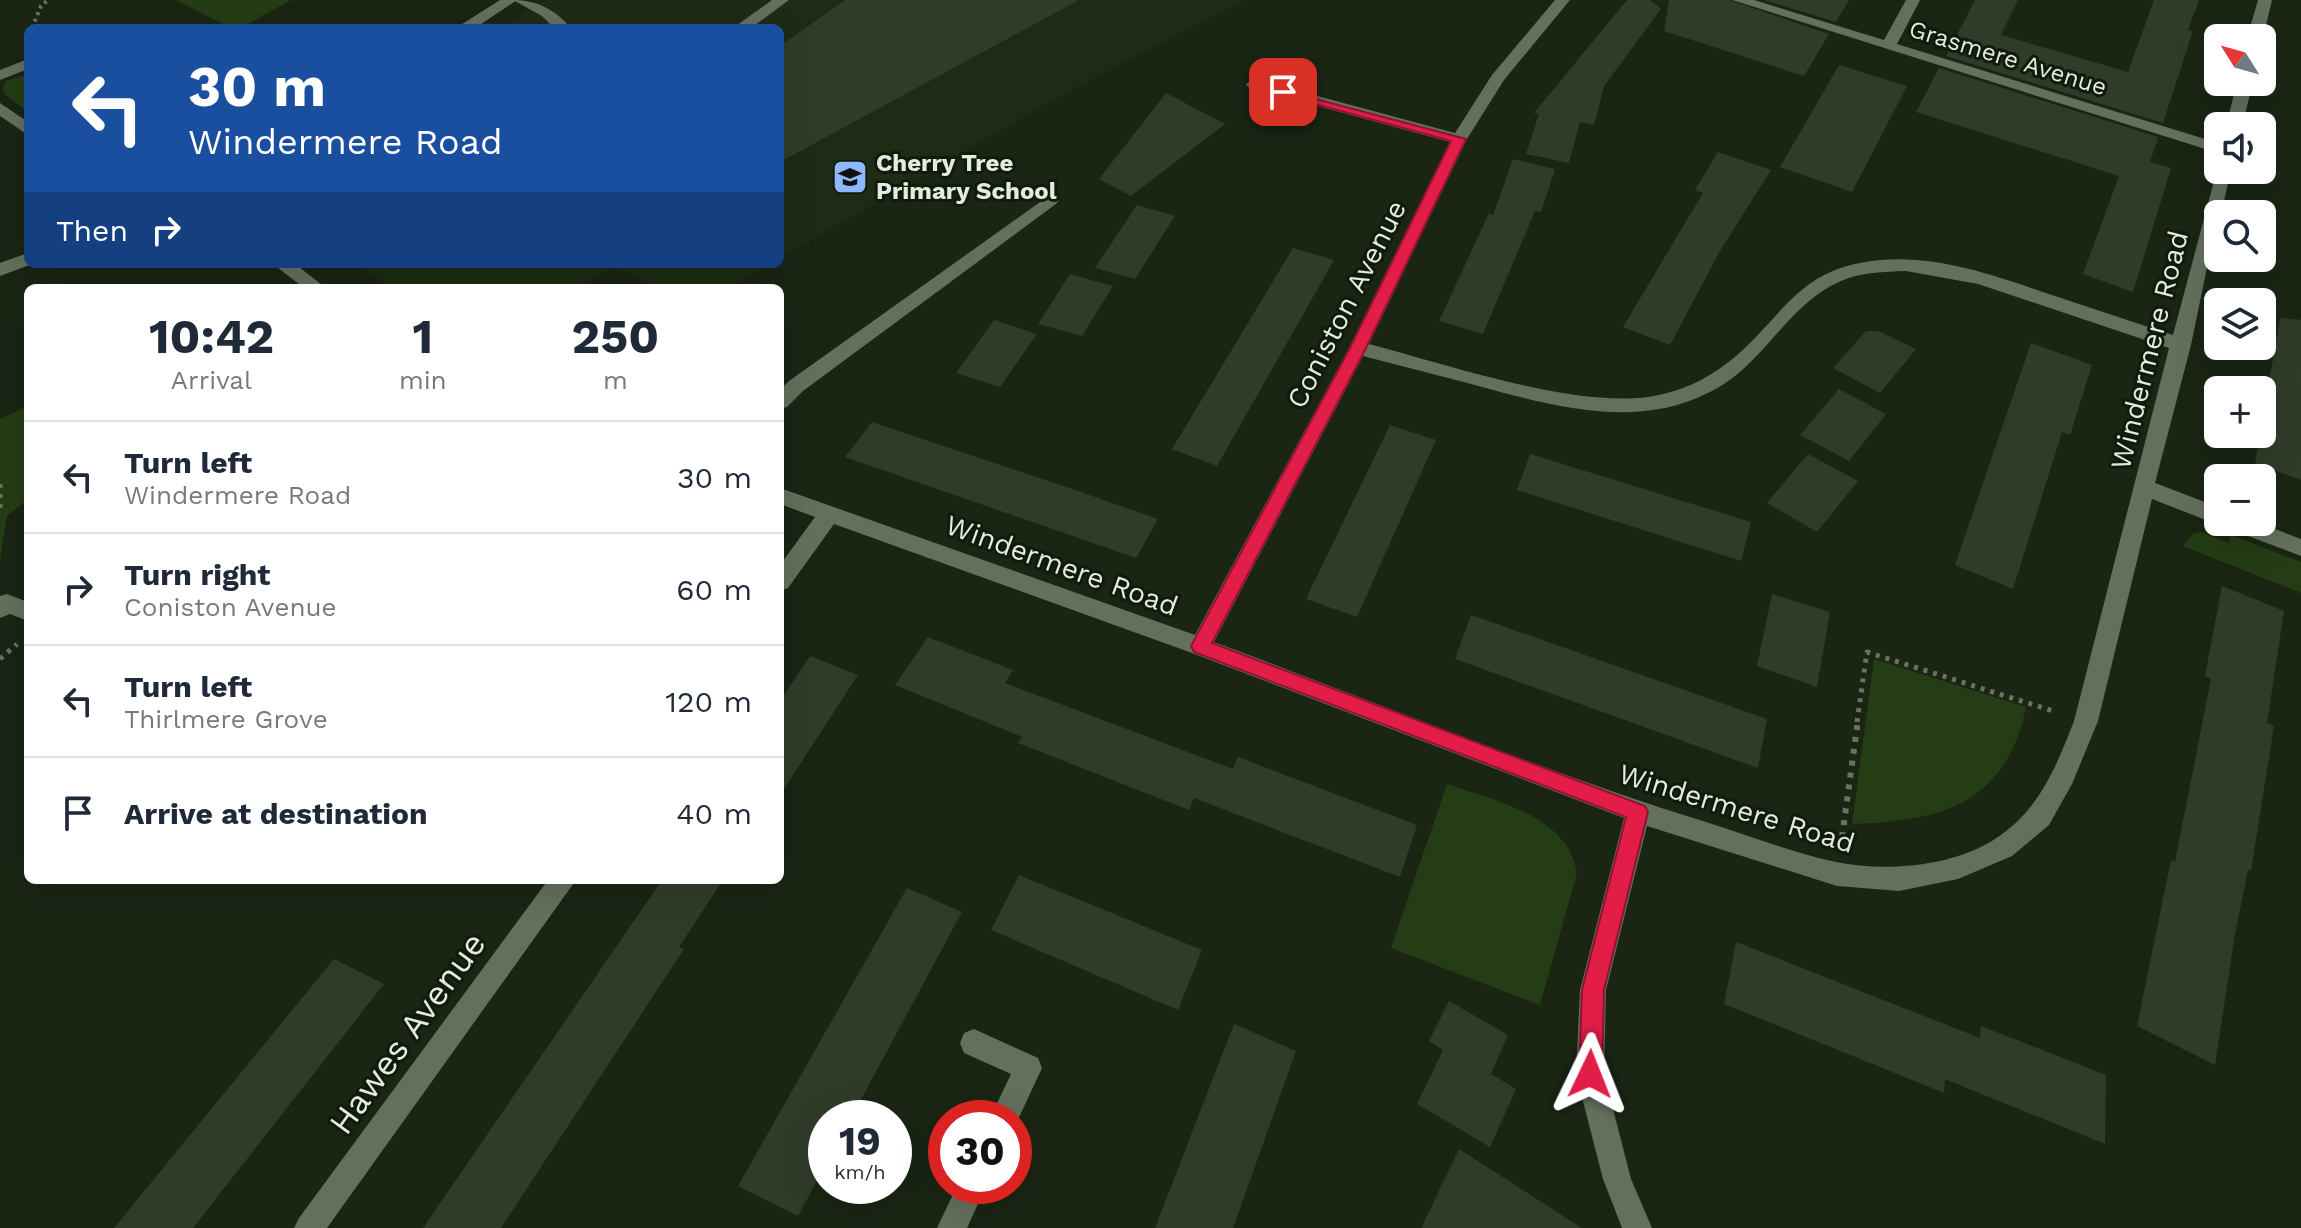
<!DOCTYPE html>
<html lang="en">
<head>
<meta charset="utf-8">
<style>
	body { margin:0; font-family:"Work Sans",sans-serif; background:#f6f6f7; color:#1f2937; height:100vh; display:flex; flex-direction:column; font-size:30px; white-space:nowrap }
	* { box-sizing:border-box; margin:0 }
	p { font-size:26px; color:#747a83 }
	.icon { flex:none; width:44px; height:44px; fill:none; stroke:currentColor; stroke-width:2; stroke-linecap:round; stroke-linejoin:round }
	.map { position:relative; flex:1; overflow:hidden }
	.side { position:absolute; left:24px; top:284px; width:760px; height:600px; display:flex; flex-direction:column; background:#fff; border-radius:12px; box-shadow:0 8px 32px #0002 }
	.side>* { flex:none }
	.hud { position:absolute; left:24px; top:24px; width:760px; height:244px; border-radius:12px; box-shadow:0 8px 32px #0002; background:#1a4fa0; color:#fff; overflow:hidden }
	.needle { width:52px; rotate:307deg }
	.fabs { position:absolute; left:2204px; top:24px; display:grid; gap:16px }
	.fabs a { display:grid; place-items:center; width:72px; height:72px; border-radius:12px; background:#fff; box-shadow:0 8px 32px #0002; font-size:40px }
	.speed { position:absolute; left:808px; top:1100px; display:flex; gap:16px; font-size:40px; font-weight:700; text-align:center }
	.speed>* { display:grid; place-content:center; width:104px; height:104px; border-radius:50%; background:#fff; box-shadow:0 8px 32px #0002; line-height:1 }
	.speed small { font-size:20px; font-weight:400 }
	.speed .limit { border:12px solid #d22; background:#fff; color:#111 }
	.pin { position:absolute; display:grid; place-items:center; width:68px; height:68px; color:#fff; margin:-34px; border-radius:16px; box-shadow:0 4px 12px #0006 }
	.me { position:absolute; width:88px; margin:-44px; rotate:2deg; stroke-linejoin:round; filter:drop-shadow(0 0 6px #0008) }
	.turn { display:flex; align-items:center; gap:28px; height:168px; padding:0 32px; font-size:36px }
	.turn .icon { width:104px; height:104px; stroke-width:2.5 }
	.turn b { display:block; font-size:56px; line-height:68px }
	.then { display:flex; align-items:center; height:76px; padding:0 32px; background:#0003; gap:16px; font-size:30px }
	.eta { display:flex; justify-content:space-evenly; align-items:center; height:136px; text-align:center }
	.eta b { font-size:48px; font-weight:700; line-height:56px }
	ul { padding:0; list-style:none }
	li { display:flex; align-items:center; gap:24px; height:112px; padding:0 32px; border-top:2px solid #e0e1e3 }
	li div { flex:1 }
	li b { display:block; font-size:30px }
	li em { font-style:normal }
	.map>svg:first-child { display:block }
</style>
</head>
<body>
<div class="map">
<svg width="2301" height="1228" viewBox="0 0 2301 1228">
	<rect width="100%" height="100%" fill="#1a2514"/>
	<path fill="#1d2c15" d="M 546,0 L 1240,0 L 1243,1 L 1060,96 L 780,258 L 780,28 L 500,28 Z
		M 356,264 L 769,264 L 728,288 L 660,288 L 612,267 L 579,288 L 392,288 Z"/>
	<path fill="#243d14" d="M 176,0 L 291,0 L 241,28 L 231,28 Z
		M 28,74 L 28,112 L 5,94 L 3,88 L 6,81 Z
		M 28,406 L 28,499 L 7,516 L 0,560 L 0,419 Z
		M 2200,532 L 2229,543 L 2231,535 L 2301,562 L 2301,593 L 2183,546 L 2192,534 Z
		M 1874,659 L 2026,707 C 2006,805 1941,821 1852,824 Z
		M 1447,784 C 1496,802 1567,814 1577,873 L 1540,1005 L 1391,948 Z"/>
	<path fill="#303c29" d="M 845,0 L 1079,0 L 780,162 L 780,46 Z
		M 1627,0 L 1650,0 L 1661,9 L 1604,86 L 1594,125 L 1580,122 L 1569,163 L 1526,154 L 1539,114 L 1534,113 Z
		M 1669,0 L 1729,0 L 1829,34 L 1804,76 L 1664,31 Z
		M 1764,0 L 1849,0 L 1836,22 Z
		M 1975,0 L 2018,0 L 2001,35 L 2128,72 L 2154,0 L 2199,0 L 2188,30 L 2193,31 L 2163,123 L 1946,56 Z
		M 1839,65 L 1907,86 L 1852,192 L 1780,167 Z
		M 1939,68 L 2158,137 L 2150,162 L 2171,168 L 2133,292 L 2083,274 L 2119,176 L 1916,112 Z
		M 1166,93 L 1225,124 L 1131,196 L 1099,179 Z
		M 1718,152 L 1771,170 L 1720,251 L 1670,345 L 1623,327 L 1703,193 L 1695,190 Z
		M 1513,159 L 1555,169 L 1541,212 L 1535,211 L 1483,334 L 1439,321 L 1489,213 L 1493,215 Z
		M 1137,205 L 1175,216 L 1135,279 L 1095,268 Z
		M 1293,248 L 1334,260 L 1217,466 L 1172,449 Z
		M 1070,274 L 1113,286 L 1082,336 L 1038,324 Z
		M 2280,318 L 2301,320 L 2301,480 L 2255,463 Z
		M 994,320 L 1037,334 L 1000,387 L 956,373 Z
		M 1866,331 L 1878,331 L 1916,349 L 1880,393 L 1833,368 Z
		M 2031,343 L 2092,365 L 2070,435 L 2062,432 L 2013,589 L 1955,565 Z
		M 1839,389 L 1886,414 L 1849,461 L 1800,435 Z
		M 872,422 L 1078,491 L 1158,519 L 1136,558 L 845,457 Z
		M 1390,425 L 1436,440 L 1357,617 L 1306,599 Z
		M 1530,454 L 1751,522 L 1741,561 L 1517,490 Z
		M 1808,454 L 1858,481 L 1817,532 L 1767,503 Z
		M 2222,586 L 2284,611 L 2267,723 L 2274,726 L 2251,871 L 2248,870 L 2235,934 L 2215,1065 L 2137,1026 L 2171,860 L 2175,862 L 2194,765 L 2211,679 L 2205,676 Z
		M 1772,594 L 1830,612 L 1817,687 L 1757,666 Z
		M 1471,615 L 1767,719 L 1758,768 L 1455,659 Z
		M 928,637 L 1013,670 L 1005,683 L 1233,769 L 1238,757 L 1417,825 L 1400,877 L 1194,798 L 1189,810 L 1018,743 L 1022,737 L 895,685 Z
		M 810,656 L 858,675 L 780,795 L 780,701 Z
		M 1019,875 L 1202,950 L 1178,1010 L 991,930 Z
		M 662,880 L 723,880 L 679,947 L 684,949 L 501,1228 L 423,1228 Z
		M 907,888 L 962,912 L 851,1118 L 826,1118 L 826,1164 L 798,1216 L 738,1186 Z
		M 1736,942 L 1980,1038 L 1981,1026 L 2106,1075 L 2105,1144 L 1945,1079 L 1944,1093 L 1724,1004 Z
		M 334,959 L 384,984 L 193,1228 L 114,1228 Z
		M 1449,1001 L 1508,1035 L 1491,1074 L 1516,1089 L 1490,1147 L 1417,1104 L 1443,1050 L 1429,1041 Z
		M 1234,1024 L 1296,1051 L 1233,1228 L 1155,1228 Z
		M 1459,1149 L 1582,1228 L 1421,1228 Z"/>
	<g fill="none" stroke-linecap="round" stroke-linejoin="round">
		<path stroke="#697364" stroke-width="4" stroke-dasharray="3 4" stroke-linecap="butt" d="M 32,28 L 41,6 L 48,0"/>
		<path stroke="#697364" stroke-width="5" stroke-dasharray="4 6" stroke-linecap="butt" d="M 0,484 L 0,511
			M 0,659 L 17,644
			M 1857,722 L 1867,652 L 2053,711"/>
		<path stroke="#697364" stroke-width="6" stroke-dasharray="5 7" stroke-linecap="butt" d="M 1842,837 L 1858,720"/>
		<path fill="#63705c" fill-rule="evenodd" d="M 513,0 C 537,0 554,9 571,28 L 554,28 L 542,16 Z
			M 772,0 L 789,0 L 751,28 L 733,28 Z"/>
		<path fill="#63705c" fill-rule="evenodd" d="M 1555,0 L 1570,0 L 1504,80 L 1467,139 L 1369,344 C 1446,364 1570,407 1648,397 C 1678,393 1706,380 1730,361 C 1786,315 1797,267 1881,260 C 1942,255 2001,278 2058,297 C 2096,310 2134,322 2173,335 L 2218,166 L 2218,170 L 2231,170 L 2221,214 L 2218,214 L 2191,345 L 2155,483 L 2218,507 L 2218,522 L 2257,522 L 2301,539 L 2301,556 L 2227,528 L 2224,522 L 2211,522 L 2152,499 L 2098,721 L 2072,784 L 2049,825 L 2012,856 L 1958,879 L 1899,891 L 1837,886 L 1647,826 L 1606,990 L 1604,1074 L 1631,1179 L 1652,1228 L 1622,1228 L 1603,1179 L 1576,1074 L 1580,990 L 1624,818 L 1192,653 L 834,524 L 788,588 L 780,591 L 780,565 L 815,517 L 780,504 L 780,488 L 1195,635 L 1349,348 L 1450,142 L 1248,87 L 1246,84 L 1254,79 L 1455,133 L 1492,75 ZM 1906,271 L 1978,284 L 2169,348 L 2074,721 C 2056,767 2039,811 1995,839 C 1952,867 1885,872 1836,862 C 1793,853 1751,836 1709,823 C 1541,771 1378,703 1214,642 L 1363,356 C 1400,366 1438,375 1475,385 C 1552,406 1637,431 1712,391 C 1764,365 1787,304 1841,281 C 1861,272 1884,272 1906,271 Z
			M 1732,0 L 1754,0 L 1884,40 L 1906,0 L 1920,0 L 1897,44 L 2218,143 L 2218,153 Z
			M 2258,0 L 2272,0 L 2263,38 L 2247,38 Z
			M 28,59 L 28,69 L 0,80 L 0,70 Z
			M 2237,82 L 2253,82 L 2242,126 L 2226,126 Z
			M 0,103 L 28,122 L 28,135 L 0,116 Z
			M 1050,195 L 1056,196 L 1059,200 L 1056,204 L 803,391 L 787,407 L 780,409 L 780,390 L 789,381 Z
			M 273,264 L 295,264 L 326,288 L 304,288 Z
			M 7,594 L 28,602 L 28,621 L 10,614 L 0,618 L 0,596 Z
			M 548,880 L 576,880 L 327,1228 L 294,1228 L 299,1218 Z
			M 974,1029 L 1038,1058 L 1042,1068 L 1014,1128 L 1014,1118 L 990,1118 L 1011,1074 L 964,1053 L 960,1043 L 964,1033 Z
			M 957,1186 L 986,1186 L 967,1228 L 937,1228 Z"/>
		<path fill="#63705c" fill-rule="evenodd" d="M 500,0 L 517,0 L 475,28 L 456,28 Z
			M 28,253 L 28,264 L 32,264 L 0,276 L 0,263 Z"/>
	</g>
	<path fill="#e11d48" stroke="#92132f" stroke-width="2" d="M 1278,89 L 1466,139 L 1366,348 L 1212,643 L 1645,806 L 1648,812 L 1604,990 L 1602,1074 L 1598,1082 L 1590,1085 L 1582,1082 L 1579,1074 L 1582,990 L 1626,817 L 1194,652 L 1191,646 L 1350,348 L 1451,141 L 1278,94 Z"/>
	<defs>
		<g id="school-square" transform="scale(1.8)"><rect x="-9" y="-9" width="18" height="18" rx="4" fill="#8db9fc" stroke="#111b0b"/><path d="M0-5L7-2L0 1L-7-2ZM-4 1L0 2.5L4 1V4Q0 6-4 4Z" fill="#111"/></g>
	</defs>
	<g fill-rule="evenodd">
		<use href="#school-square" x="850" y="177"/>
	</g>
	<g text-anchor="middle" stroke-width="6" stroke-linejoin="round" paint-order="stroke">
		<g font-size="24" fill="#e4ece0" stroke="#111b0b">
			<text transform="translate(2008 58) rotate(17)" y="8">Grasmere Avenue</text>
		</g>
		<g font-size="24" font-weight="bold" fill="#e4ece0" stroke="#111b0b" text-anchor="start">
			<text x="876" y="171">Cherry Tree<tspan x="876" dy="28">Primary School</tspan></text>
		</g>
		<g font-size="28" fill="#e4ece0" stroke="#111b0b">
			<text transform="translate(1346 304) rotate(-63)" y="10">Coniston Avenue</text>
			<text transform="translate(2149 350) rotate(-76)" y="10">Windermere Road</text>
			<text transform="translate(1062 565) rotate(20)" y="10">Windermere Road</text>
			<text transform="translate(1737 808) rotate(17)" y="10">Windermere Road</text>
		</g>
		<g font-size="34" fill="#e4ece0" stroke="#111b0b">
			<text transform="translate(407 1033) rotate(-54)" y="12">Hawes Avenue</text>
		</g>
	</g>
</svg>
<div class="fabs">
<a><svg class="needle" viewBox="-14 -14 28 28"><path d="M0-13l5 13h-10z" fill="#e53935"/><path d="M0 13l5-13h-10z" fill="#747a83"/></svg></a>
<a><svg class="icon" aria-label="sound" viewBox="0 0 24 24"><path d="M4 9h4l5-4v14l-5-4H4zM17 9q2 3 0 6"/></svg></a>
<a><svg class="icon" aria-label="search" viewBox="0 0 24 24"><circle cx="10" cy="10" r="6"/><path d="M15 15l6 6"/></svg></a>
<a><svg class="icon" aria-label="layers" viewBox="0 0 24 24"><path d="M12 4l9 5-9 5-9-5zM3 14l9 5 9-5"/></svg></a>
<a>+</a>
<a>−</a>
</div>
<div class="speed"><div>19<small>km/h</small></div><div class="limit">30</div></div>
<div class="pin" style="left:1283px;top:92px;background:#d93025"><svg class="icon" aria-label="arrive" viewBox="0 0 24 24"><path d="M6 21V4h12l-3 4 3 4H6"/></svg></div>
<svg class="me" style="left:1590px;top:1074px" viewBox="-20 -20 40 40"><path d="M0-17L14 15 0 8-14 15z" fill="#e11d48" stroke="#fff" stroke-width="4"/></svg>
<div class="hud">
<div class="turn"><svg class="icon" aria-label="left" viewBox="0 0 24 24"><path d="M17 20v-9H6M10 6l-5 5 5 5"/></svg><div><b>30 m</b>Windermere Road</div></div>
<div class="then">Then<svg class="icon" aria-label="right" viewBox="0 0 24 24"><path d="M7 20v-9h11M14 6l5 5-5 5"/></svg></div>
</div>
<section class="side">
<div class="eta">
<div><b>10:42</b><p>Arrival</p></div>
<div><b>1</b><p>min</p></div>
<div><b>250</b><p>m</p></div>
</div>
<ul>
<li><svg class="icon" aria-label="left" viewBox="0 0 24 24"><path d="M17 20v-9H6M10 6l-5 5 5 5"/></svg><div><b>Turn left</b><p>Windermere Road</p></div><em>30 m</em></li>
<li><svg class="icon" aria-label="right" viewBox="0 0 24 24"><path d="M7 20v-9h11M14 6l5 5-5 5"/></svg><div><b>Turn right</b><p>Coniston Avenue</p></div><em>60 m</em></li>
<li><svg class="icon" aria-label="left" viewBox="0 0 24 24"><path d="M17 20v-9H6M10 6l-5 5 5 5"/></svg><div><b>Turn left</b><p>Thirlmere Grove</p></div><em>120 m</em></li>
<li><svg class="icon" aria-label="arrive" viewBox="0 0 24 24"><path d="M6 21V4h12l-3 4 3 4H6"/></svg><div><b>Arrive at destination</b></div><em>40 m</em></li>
</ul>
</section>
</div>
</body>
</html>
